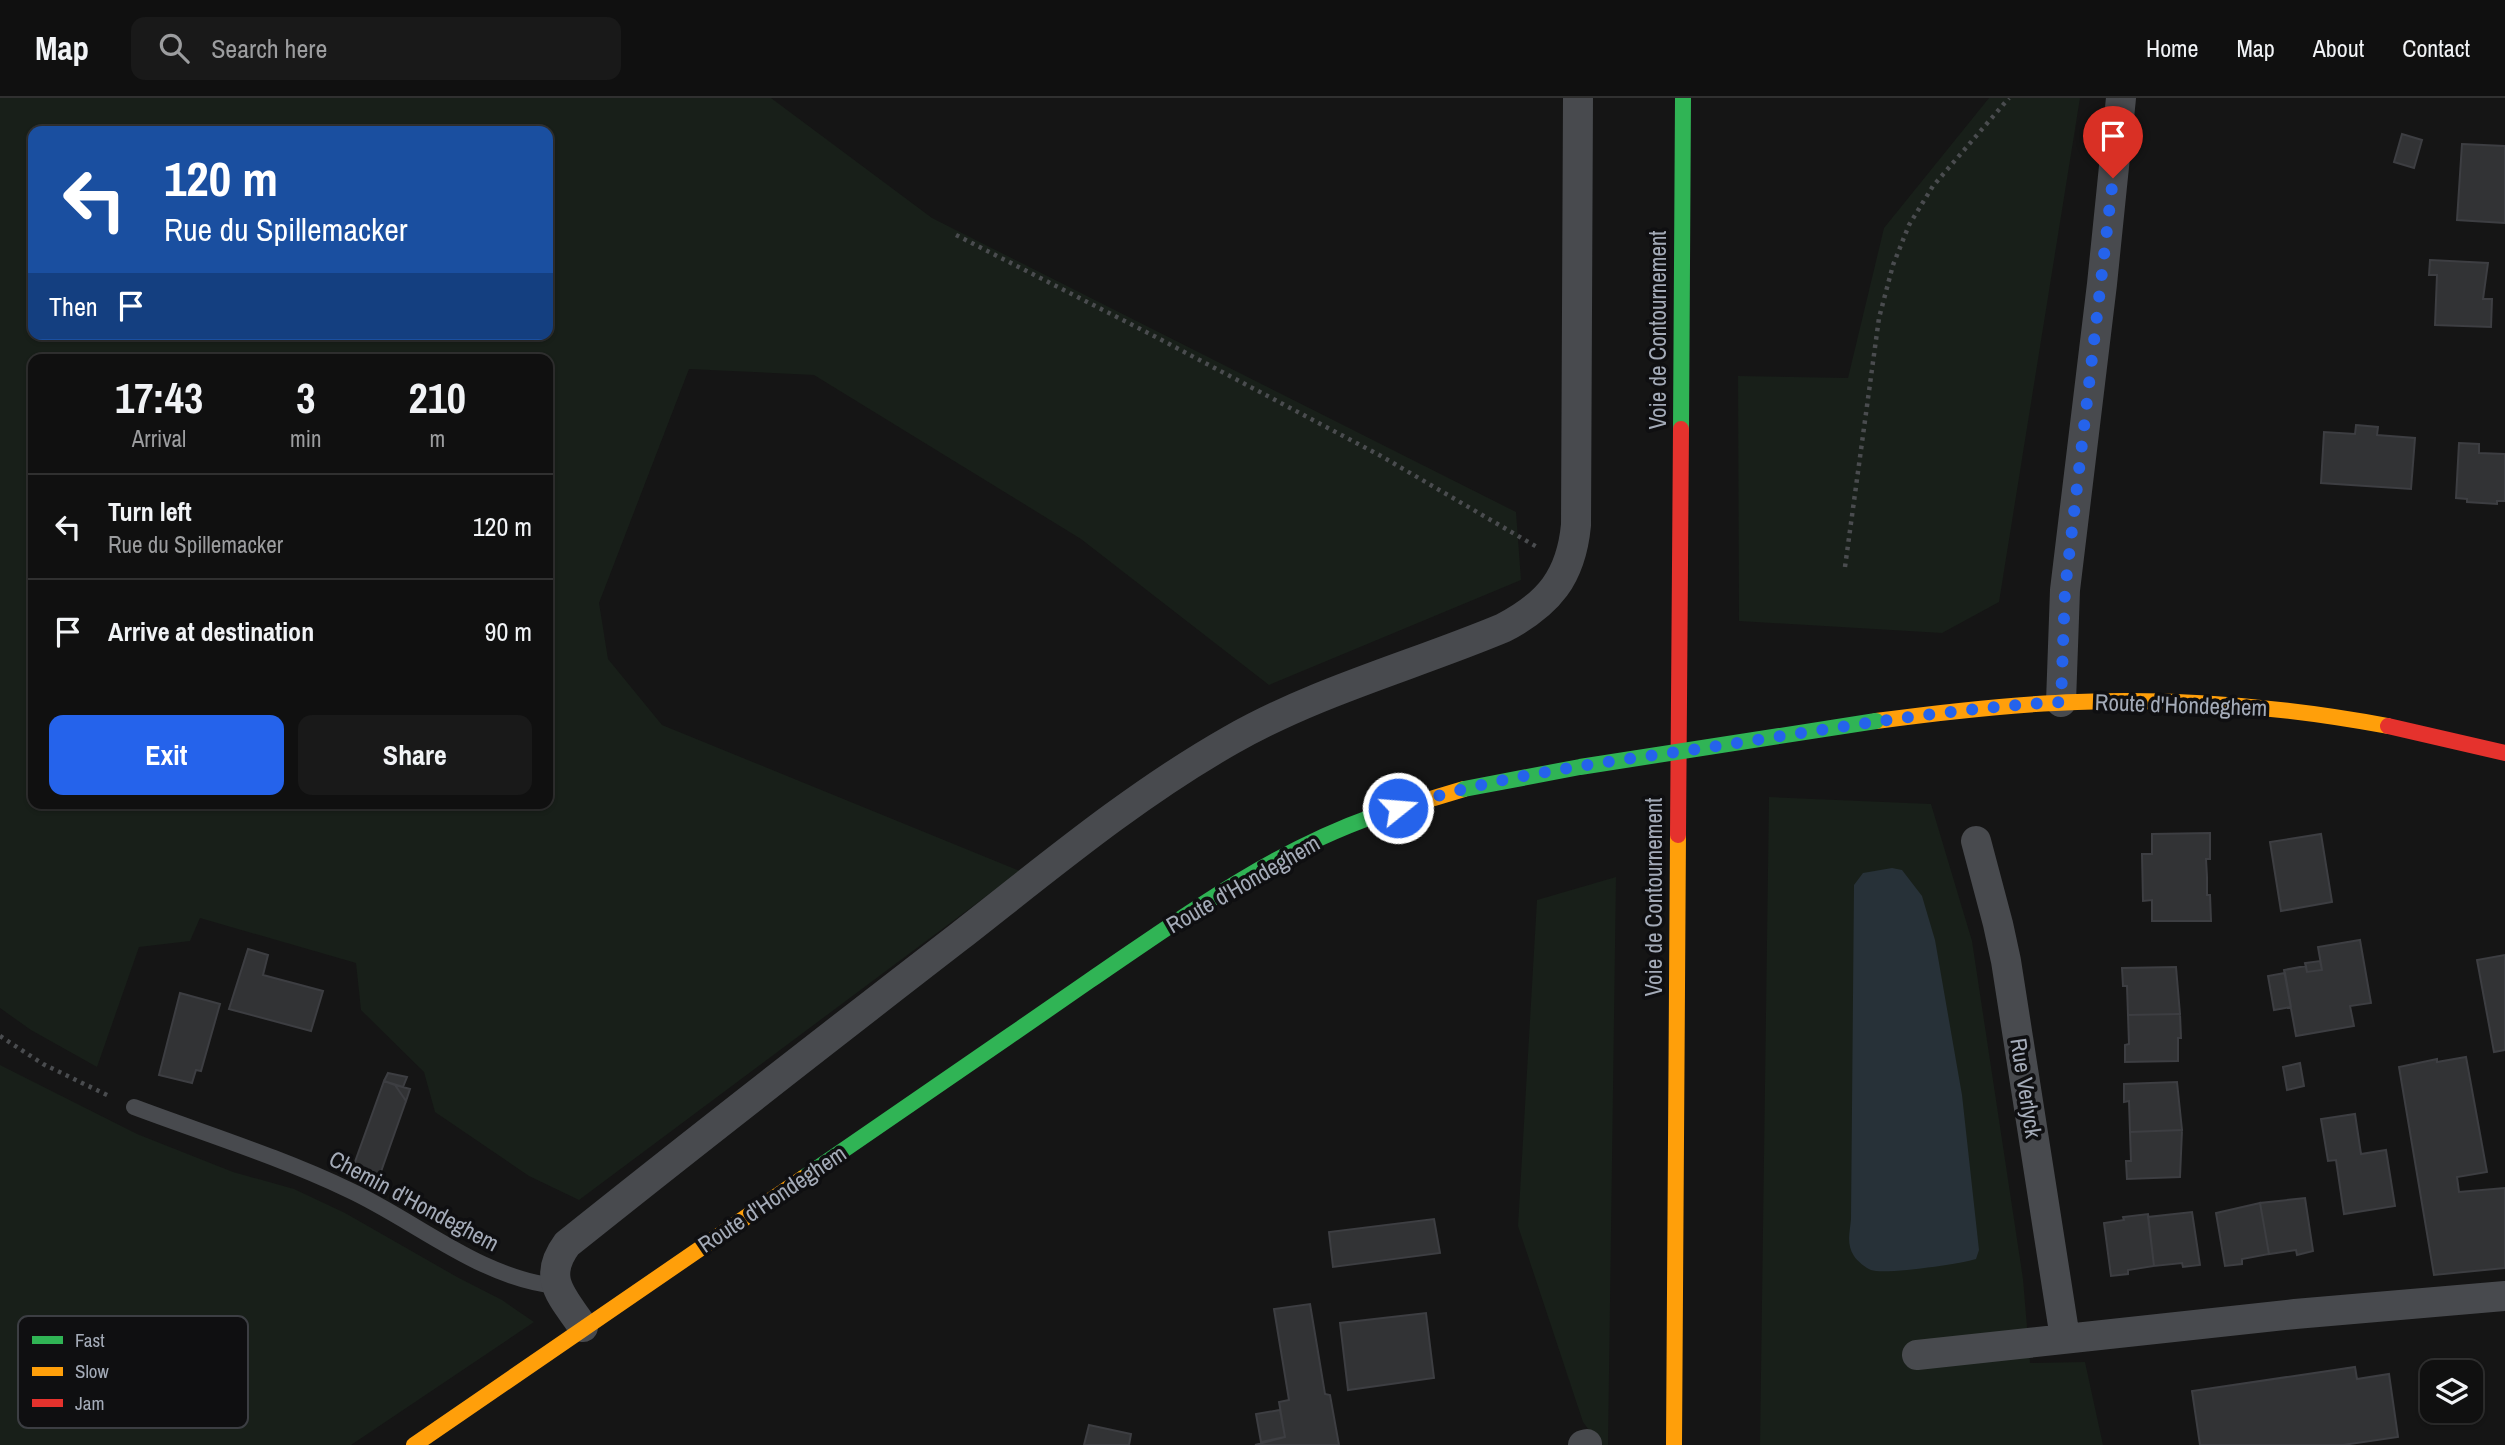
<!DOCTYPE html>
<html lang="en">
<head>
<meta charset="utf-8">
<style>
	body { margin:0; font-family:"Archivo Narrow",sans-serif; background:#191919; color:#f1f3f6; height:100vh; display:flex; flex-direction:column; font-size:26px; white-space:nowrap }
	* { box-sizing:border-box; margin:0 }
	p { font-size:23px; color:#9c9d9f }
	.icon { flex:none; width:38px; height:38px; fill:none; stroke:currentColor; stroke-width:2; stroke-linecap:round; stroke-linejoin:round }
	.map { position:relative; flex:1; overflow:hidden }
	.drawer { position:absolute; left:28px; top:256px; width:525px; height:455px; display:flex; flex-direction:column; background:#101010; border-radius:14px; box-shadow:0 2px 5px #0004,0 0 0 2px #303030 }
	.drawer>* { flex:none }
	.guide { position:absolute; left:28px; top:28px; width:525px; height:214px; border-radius:14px; box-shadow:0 2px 5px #0004,0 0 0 2px #303030; background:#1a4fa0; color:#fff; overflow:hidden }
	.tools { position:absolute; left:2420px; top:1262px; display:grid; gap:14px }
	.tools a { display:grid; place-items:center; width:63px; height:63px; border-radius:14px; background:#101010; box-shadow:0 2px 5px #0004,0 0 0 2px #303030; font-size:35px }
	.pin { position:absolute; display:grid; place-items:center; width:60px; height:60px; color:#fff; margin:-72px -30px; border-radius:50% 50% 50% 0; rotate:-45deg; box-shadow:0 0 7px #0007 }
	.pin .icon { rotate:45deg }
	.me { position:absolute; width:77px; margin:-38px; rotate:73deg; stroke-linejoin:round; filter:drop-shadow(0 0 5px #0008) }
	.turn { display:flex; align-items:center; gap:24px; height:147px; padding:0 21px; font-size:32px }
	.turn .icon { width:91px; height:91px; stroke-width:2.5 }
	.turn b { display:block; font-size:49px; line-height:60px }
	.then { display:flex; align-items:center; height:66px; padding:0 21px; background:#0003; gap:14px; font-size:26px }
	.eta { display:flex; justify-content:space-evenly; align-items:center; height:119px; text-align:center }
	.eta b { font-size:42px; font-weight:700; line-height:49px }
	.button { display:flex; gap:14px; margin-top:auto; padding:14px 21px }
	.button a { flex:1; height:80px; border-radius:14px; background:#2563eb; color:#fff; font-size:28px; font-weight:700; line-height:80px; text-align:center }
	.button a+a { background:#191919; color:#f1f3f6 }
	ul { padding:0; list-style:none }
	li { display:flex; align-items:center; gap:21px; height:105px; padding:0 21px; border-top:2px solid #303030 }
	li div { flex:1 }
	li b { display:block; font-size:26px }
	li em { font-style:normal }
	header { display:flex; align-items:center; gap:42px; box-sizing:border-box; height:98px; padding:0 35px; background:#101010; border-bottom:2px solid #303030 }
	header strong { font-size:33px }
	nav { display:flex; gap:38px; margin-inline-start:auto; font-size:24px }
	.search { width:490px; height:63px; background:#191919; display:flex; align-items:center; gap:18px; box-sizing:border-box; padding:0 24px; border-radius:14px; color:#9c9d9f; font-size:26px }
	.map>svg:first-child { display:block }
</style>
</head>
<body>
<header>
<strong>Map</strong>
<div class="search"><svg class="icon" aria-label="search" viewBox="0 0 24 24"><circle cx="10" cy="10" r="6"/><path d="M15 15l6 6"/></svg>Search here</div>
<nav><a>Home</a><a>Map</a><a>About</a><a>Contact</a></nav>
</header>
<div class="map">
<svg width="2505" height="1347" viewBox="0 0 2505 1347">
	<rect width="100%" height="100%" fill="#151515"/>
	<path fill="#181f19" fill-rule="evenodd" d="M 0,0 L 771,0 L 932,120 L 1516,414 L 1521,482 L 1269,587 L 1081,441 L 814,277 L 689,271 L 599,505 L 608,561 L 662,627 L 1020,773 L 579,1102 L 529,1078 L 435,1014 L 424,974 L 361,912 L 356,865 L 200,820 L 190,843 L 139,849 L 97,969 L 31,932 L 0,910 ZM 33,33 L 548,33 L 548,236 L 33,236 ZM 33,261 L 548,261 L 548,705 L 33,705 Z
		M 1989,0 L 2080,0 L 1999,504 L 1942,535 L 1739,523 L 1738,278 L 1848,280 L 1884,130 Z
		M 1769,699 L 1931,706 L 1972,843 L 2023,1181 L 2030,1265 L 2085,1264 L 2103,1347 L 1760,1347 Z
		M 1616,779 L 1608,1347 L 1600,1347 L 1583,1324 L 1518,1128 L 1537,802 Z
		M 0,967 L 137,1036 L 233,1074 L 294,1091 L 345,1115 L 457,1179 L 502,1202 L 534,1224 L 351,1347 L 0,1347 Z"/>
	<path fill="#273138" d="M 1892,770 L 1902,772 L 1922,798 L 1935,842 L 1962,997 L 1979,1152 L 1976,1161 C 1960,1166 1885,1177 1871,1172 C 1866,1170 1857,1163 1854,1158 C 1846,1146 1850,1134 1851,1121 L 1854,787 L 1863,775 Z"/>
	<path fill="#323335" stroke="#3d3e42" stroke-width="2" d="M 2402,36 L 2422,42 L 2414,70 L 2394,64 Z
		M 2462,46 L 2505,48 L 2505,125 L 2457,122 Z
		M 2430,162 L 2488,165 L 2483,201 L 2492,201 L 2491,229 L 2435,227 L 2437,177 L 2429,177 Z
		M 2356,327 L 2378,329 L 2377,337 L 2415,340 L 2411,391 L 2321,385 L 2324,334 L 2355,336 Z
		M 2459,345 L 2479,346 L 2479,355 L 2505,356 L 2505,403 L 2497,403 L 2497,406 L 2467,404 L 2467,401 L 2456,400 Z
		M 2210,735 L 2210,761 L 2206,761 L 2207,779 L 2207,797 L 2210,797 L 2211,823 L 2152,823 L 2152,802 L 2143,803 L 2142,756 L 2152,756 L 2152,736 Z
		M 2321,736 L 2332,804 L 2281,813 L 2270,744 Z
		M 2360,842 L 2371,905 L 2350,908 L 2354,928 L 2296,938 L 2284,872 L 2306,868 L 2307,874 L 2322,872 L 2318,849 Z
		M 248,851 L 268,857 L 263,877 L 323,893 L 311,933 L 229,911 Z
		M 2505,857 L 2505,952 L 2494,954 L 2477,862 Z
		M 2320,863 L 2322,872 L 2307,874 L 2305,865 Z
		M 2176,869 L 2180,916 L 2128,917 L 2127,888 L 2123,888 L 2122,870 Z
		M 2285,875 L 2291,909 L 2274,912 L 2268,878 Z
		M 180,895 L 220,906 L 201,973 L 196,972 L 192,985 L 159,977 Z
		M 2180,916 L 2181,940 L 2178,940 L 2178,963 L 2125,964 L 2125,947 L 2129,946 L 2128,917 Z
		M 2466,959 L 2487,1074 L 2457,1079 L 2459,1094 L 2505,1090 L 2505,1170 L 2434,1177 L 2399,969 L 2437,961 L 2437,964 Z
		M 2300,965 L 2304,988 L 2287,992 L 2283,969 Z
		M 388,975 L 407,979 L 403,989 L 384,983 Z
		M 384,983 L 395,987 L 406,1003 L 377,1085 L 351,1075 Z
		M 2177,984 L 2182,1032 L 2130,1034 L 2129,1003 L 2124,1004 L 2124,986 Z
		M 395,987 L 410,991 L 406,1003 Z
		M 2355,1016 L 2361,1056 L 2386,1052 L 2395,1108 L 2344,1116 L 2336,1062 L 2328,1063 L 2321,1021 Z
		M 2182,1032 L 2180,1079 L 2127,1081 L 2126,1063 L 2131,1063 L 2130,1034 Z
		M 2305,1100 L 2313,1153 L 2297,1157 L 2296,1152 L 2269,1156 L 2260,1105 Z
		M 2260,1105 L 2269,1156 L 2242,1161 L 2242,1166 L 2225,1168 L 2216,1115 Z
		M 2192,1114 L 2200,1167 L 2183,1169 L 2182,1165 L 2154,1168 L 2148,1119 Z
		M 2148,1116 L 2154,1168 L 2128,1172 L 2128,1176 L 2111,1178 L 2104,1125 L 2124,1122 L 2123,1119 Z
		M 1434,1121 L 1440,1155 L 1333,1169 L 1329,1134 Z
		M 1310,1206 L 1325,1296 L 1330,1297 L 1339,1347 L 1255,1347 L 1285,1339 L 1279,1304 L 1289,1302 L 1274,1211 Z
		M 1426,1215 L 1434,1280 L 1348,1292 L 1340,1225 Z
		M 2355,1269 L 2357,1281 L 2389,1276 L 2398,1339 L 2343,1347 L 2200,1347 L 2192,1293 Z
		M 1280,1312 L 1285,1339 L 1261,1344 L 1256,1316 Z
		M 1089,1327 L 1131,1336 L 1129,1347 L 1084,1347 Z"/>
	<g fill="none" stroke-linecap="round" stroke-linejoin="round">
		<path stroke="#4a4c4f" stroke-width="4.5" stroke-dasharray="3.5 5" stroke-linecap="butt" d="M 956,137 L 1156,239 L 1381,358 L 1537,449
			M 1845,469 L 1879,220 L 1893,167 L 1909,127 L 1933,88 L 2009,0
			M 0,938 L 43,966 L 109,998"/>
		<path stroke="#484a4e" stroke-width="16" d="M 134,1009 C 206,1036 280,1059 349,1092 C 416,1123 480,1180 556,1188"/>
		<path stroke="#484a4e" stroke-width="30" d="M 2061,604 L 2065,492 L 2102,186 L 2121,0
			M 1976,743 L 1998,826 L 2006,863 L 2065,1240
			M 583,1229 C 563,1199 541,1181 567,1146 C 697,1042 828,940 960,838 C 1047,770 1134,697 1231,642 C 1317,593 1412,568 1503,530 C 1549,506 1571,479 1576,427 L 1578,0
			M 1917,1257 L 2295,1216 L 2505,1198
			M 1583,1347 L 1587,1346"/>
		<path stroke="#30b455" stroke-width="16" d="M 1681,331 L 1683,0
			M 803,1080 C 899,1014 994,949 1089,883 C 1180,821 1269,755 1374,718"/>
		<path stroke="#ff9f0a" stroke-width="16" d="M 1876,623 C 1943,614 2010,606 2077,604 C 2181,600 2286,609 2388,628
			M 1374,718 L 1464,691
			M 414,1347 L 803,1080
			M 1674,1347 L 1678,737"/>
		<path stroke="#e5322d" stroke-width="16" d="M 2388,628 L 2505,655
			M 1678,737 L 1681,331"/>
		<path stroke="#30b455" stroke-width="16" d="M 1464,691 L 1580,669 L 1876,623"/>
	</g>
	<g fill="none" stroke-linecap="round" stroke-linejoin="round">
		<path stroke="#2563eb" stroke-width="12" stroke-dasharray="0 21.6" d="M 1398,710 C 1497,677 1602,665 1704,650 C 1823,632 1941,611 2061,604 L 2065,492 L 2113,80"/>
	</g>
	<g text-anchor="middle" stroke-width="7" stroke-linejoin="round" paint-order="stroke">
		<g font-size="23" fill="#a4abb8" stroke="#0f0f11">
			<text transform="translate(1658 232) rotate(-90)" y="8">Voie de Contournement</text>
			<text transform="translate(2181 607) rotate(2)" y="8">Route d'Hondeghem</text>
			<text transform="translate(1243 786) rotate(-30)" y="8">Route d'Hondeghem</text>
			<text transform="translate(1654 799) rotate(-90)" y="8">Voie de Contournement</text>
			<text transform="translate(2026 990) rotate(81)" y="8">Rue Verlyck</text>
			<text transform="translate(772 1101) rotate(-34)" y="8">Route d'Hondeghem</text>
			<text transform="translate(414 1103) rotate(28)" y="8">Chemin d'Hondeghem</text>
		</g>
	</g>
	<rect x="18" y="1218" width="230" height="112" rx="10" fill="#0f0f11" stroke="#3c3e43" stroke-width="2"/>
	<rect x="32" y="1238" width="31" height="8" fill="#30b455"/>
	<rect x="32" y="1269" width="31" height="9" fill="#ff9f0a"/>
	<rect x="32" y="1301" width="31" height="8" fill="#e5322d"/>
	<g font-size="19" fill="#a4abb8">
		<text x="75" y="1249">Fast</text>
		<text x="75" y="1280">Slow</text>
		<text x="75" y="1312">Jam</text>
	</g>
</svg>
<div class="tools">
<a><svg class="icon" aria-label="layers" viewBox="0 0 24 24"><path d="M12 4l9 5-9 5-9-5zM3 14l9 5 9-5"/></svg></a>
</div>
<div class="pin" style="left:2113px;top:80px;background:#d93025"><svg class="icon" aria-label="arrive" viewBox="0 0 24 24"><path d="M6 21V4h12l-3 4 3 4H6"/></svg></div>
<svg class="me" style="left:1398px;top:710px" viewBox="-20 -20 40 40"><circle r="17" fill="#2563eb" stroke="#fff" stroke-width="3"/><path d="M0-11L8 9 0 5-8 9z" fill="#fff"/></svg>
<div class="guide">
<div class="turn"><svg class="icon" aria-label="left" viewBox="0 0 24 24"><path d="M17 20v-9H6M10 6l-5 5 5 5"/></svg><div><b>120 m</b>Rue du Spillemacker</div></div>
<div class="then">Then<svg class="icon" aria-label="arrive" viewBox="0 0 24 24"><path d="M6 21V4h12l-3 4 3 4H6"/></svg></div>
</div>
<section class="drawer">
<div class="eta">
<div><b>17:43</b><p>Arrival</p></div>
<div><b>3</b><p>min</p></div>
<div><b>210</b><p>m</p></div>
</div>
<ul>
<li><svg class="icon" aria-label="left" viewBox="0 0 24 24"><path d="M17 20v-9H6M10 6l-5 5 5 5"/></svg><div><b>Turn left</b><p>Rue du Spillemacker</p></div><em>120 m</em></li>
<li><svg class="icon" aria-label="arrive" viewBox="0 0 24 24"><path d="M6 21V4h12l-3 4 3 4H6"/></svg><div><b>Arrive at destination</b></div><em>90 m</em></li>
</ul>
<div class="button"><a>Exit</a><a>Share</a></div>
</section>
</div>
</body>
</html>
